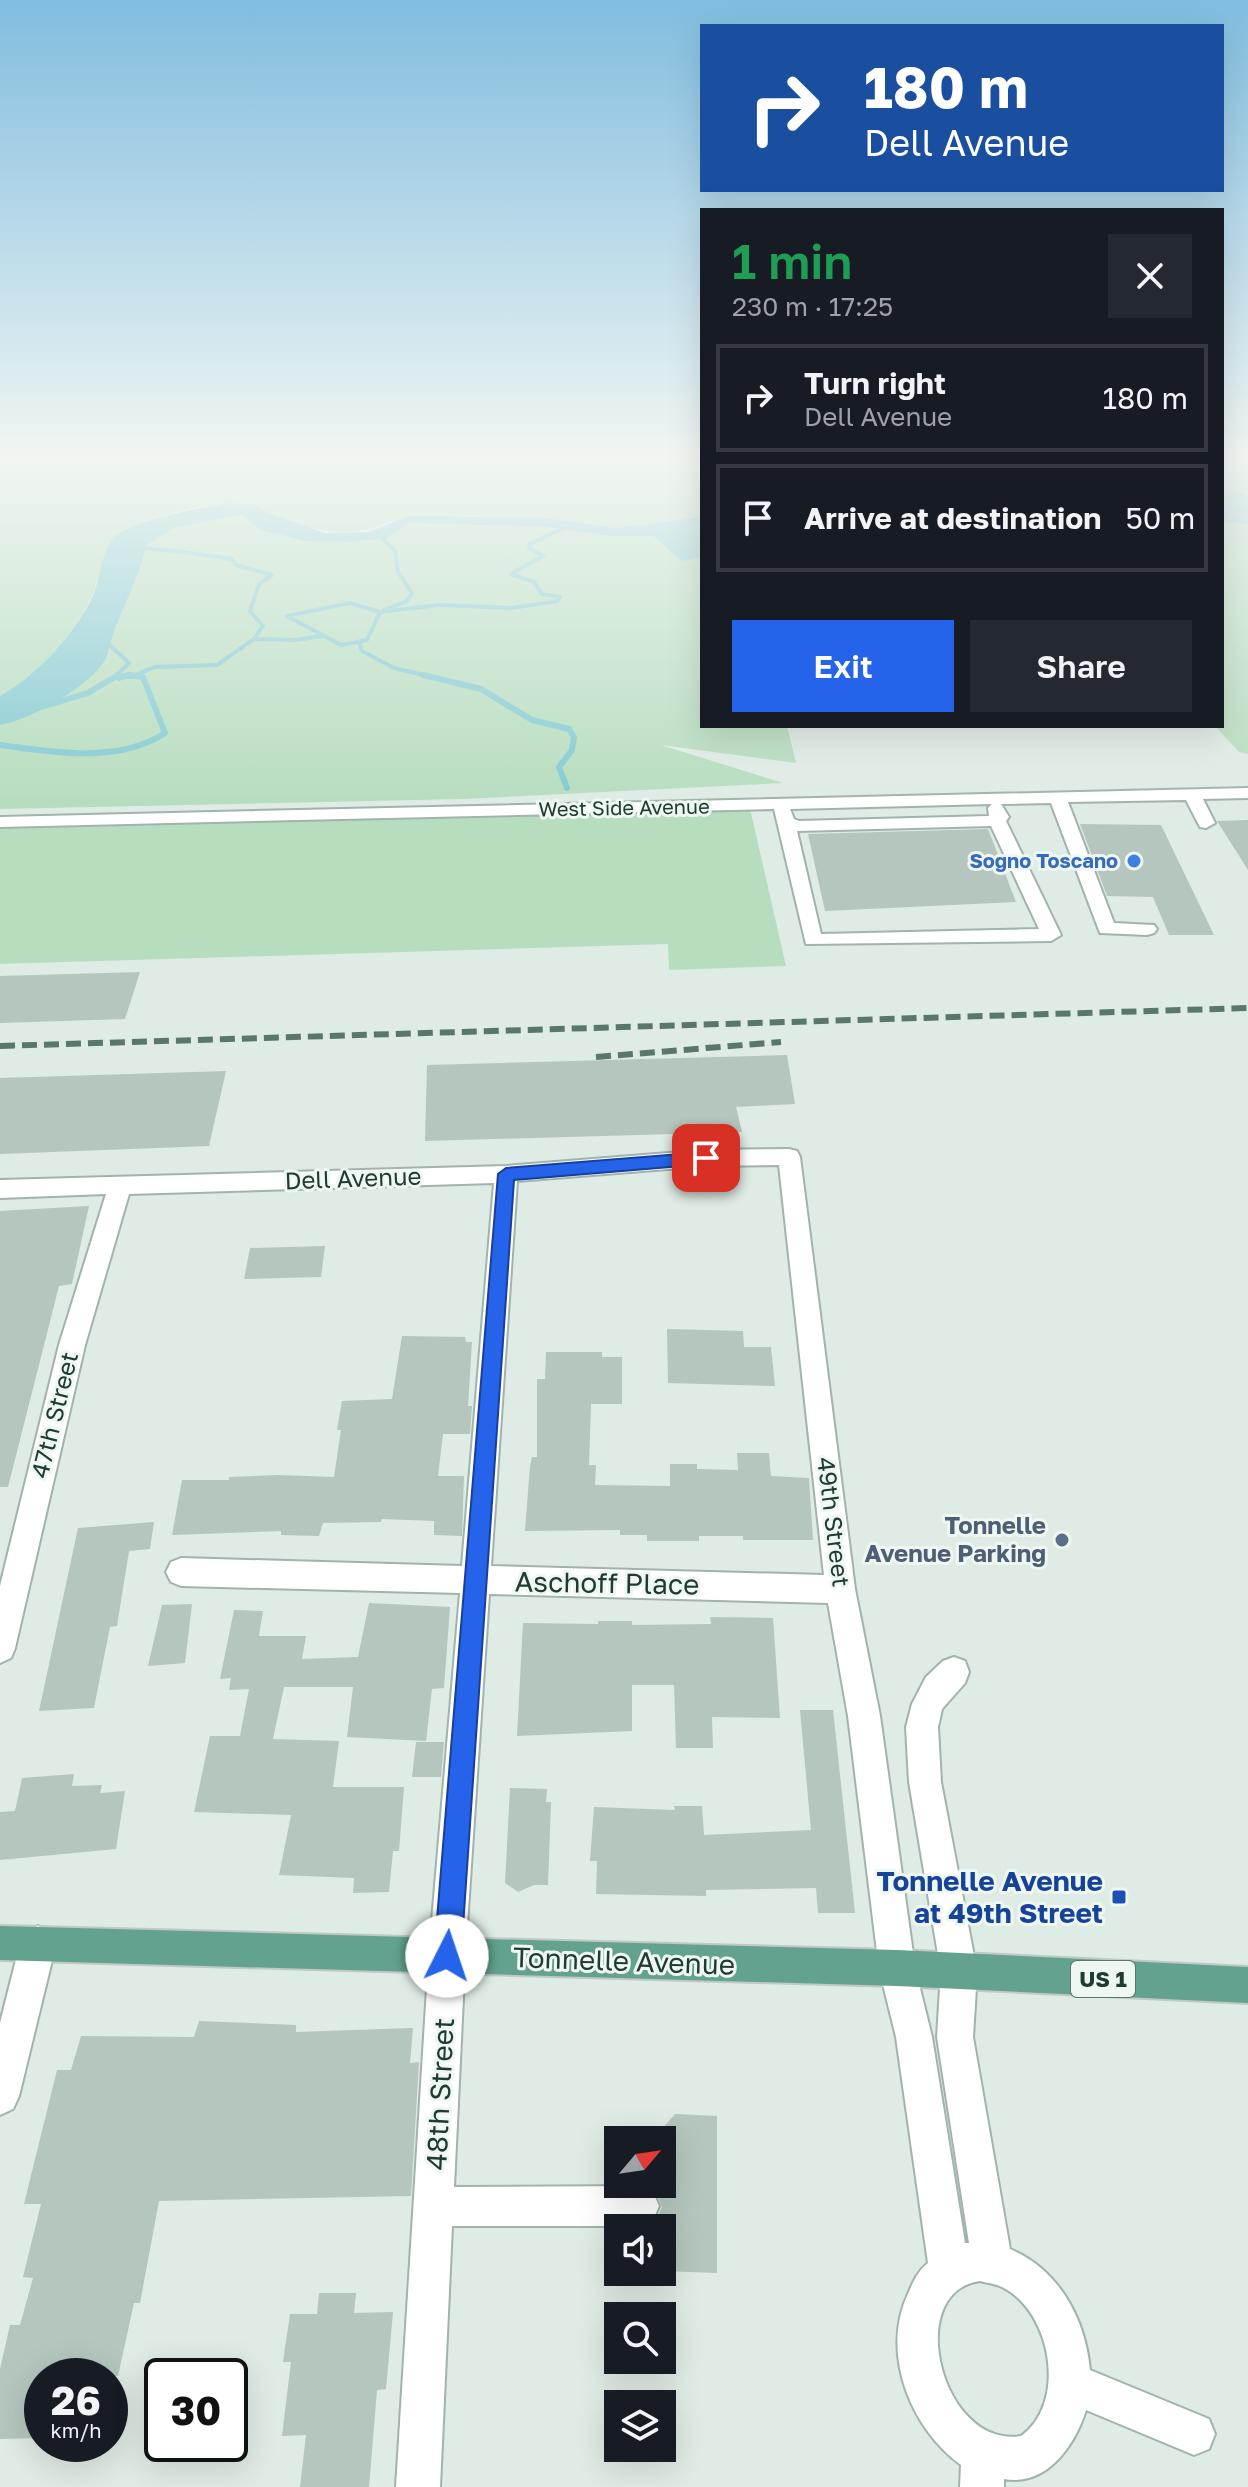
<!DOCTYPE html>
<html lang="en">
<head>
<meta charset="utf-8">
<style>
	body { margin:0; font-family:"Golos Text",sans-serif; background:#242831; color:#f1f3f6; height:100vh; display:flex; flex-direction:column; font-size:30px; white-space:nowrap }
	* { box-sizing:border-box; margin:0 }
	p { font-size:26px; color:#9ea1a6 }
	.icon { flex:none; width:44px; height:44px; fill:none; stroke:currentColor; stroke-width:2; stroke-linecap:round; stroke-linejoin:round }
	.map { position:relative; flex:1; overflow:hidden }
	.details { position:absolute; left:700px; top:208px; width:524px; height:520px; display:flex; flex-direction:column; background:#171b24; border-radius:0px; box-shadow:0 8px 32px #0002 }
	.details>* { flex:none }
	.banner { position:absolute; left:700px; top:24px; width:524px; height:168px; border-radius:0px; box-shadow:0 8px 32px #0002; background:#1a4fa0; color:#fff; overflow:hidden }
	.needle { width:52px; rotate:61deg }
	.buttons { position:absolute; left:604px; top:2126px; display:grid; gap:16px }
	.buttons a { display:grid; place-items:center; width:72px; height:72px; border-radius:0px; background:#171b24; box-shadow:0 8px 32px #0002; font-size:40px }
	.speed { position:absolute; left:24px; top:2358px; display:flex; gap:16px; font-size:40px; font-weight:700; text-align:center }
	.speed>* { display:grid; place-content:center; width:104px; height:104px; border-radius:50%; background:#171b24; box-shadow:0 8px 32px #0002; line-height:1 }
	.speed small { font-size:20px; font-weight:400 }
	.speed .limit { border:4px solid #111; border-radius:12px; background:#fff; color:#111 }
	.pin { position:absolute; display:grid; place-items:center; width:68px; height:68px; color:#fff; margin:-34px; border-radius:16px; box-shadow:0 4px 12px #0006 }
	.me { position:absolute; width:88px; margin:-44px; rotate:4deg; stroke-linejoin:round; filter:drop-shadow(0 0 6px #0008) }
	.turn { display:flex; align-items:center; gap:28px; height:168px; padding:0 32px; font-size:36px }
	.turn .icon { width:104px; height:104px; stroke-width:2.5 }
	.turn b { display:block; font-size:56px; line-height:68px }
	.round { display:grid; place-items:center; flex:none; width:84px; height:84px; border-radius:0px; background:#242831 }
	.summary { display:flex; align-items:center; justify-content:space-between; height:136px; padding:0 32px }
	h1 { font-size:48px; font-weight:600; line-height:60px; color:#1e9e55 }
	.cta { display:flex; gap:16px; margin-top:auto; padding:16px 32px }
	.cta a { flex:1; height:92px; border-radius:0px; background:#2563eb; color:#fff; font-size:32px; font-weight:600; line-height:92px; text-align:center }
	.cta a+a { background:#242831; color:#f1f3f6 }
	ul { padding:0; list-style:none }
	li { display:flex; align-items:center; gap:24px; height:108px; margin:0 16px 12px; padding:0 16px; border:4px solid #363941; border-radius:0px }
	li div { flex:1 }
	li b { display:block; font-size:30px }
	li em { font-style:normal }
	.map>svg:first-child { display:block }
</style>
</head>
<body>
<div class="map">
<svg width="1248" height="2487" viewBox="0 0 1248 2487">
	<rect width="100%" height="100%" fill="#dfebe5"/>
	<path fill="#b7ddbf" d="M 0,453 L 702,453 L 702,517 L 616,528 L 546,518 L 391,521 C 347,541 311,531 268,513 C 262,511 257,506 252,504 C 223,497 153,517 126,530 C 102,542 102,576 91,598 C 73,637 37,675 0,696 Z
		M 1222,453 L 1248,453 L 1248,496 L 1222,487 Z
		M 242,515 L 260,530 L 306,541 L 351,542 L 386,538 L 410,523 L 547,527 L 610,536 L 653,536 L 682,561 L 702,538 L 702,726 L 787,726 L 796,763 L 661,745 L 783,783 L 464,799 L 0,809 L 0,725 C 27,721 95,680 107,656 C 110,651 110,644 112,638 C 122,607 139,579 146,546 L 173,528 Z
		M 1222,522 L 1248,524 L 1248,754 L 1239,752 L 1215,726 L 1222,726 Z
		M 749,804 L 786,966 L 669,970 L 668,944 L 0,964 L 0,823 Z"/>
	<path fill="#84cad2" d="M 1222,487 L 1248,496 L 1248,524 L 1222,522 Z
		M 228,503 L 253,504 L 266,512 L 325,533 L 369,532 L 409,516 L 546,518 L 616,528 L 702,517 L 700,558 L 682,561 L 653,536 L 610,536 L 547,527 L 410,523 L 386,538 L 351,542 L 306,541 L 260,530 L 242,515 L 173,528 L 146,546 C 139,579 122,607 112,638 C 110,644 109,651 107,656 C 95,684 29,721 0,725 L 0,696 C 37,675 73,636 92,598 C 100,581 101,555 112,540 C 125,521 205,507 228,503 Z"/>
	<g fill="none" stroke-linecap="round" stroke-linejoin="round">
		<path stroke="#84cad2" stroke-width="4" d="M 376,532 L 395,551 L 398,572 L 412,593 L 407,601 L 380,612
			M 135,548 C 168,548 199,555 232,559 L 236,565 L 272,575 L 259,584 L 250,611 L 263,626 L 254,639 L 296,640 L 323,636
			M 350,603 L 380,612 L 367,640 L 341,645 L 287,616 Z
			M 380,612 L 439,605 L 512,608 L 557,601 L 560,597 L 542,594 L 534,582 L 511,574 L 543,556 L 529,548 L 530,544 L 563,528
			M 105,641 L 129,663 L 115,677
			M 359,642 L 362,651 L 394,668 L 432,677
			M 135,675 L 155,667 L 217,665 L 254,639
			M 122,677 L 143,677"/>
		<path stroke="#84cad2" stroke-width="6" d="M 423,675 L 481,689 L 532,720 L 569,729 L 574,737 L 572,750 L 559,767 L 567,788
			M 119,678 L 128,675
			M 38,708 L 88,693 L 118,675
			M 0,745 C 53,752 118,764 165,733 L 143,677 L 129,675"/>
	</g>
	<path fill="#b4c6be" d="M 1248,820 L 1248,870 L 1217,821 Z
		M 1080,824 L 1161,825 L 1214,935 L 1169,935 L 1153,897 L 1107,896 Z
		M 988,829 L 1016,902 L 825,911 L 808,834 Z
		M 140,972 L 125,1019 L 0,1023 L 0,976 Z
		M 787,1055 L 795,1104 L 736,1107 L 742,1132 L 425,1141 L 427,1065 Z
		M 226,1071 L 209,1146 L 0,1154 L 0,1078 Z
		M 89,1206 L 72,1284 L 59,1286 L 8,1487 L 0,1487 L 0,1211 Z
		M 325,1246 L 321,1277 L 244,1279 L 250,1248 Z
		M 667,1329 L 743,1331 L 744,1347 L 771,1347 L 775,1386 L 668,1383 Z
		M 402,1336 L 465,1337 L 466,1342 L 472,1342 L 468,1406 L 472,1406 L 470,1434 L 443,1434 L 438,1476 L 464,1476 L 462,1536 L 434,1535 L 434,1521 L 382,1519 L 381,1522 L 323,1523 L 319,1536 L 281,1535 L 281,1531 L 172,1535 L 182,1480 L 229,1480 L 229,1477 L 278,1475 L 334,1477 L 341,1430 L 337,1430 L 342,1401 L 392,1399 Z
		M 546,1352 L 602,1352 L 602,1357 L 622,1357 L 622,1404 L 591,1404 L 589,1465 L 596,1465 L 595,1485 L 670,1486 L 670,1464 L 697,1464 L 697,1469 L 738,1470 L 737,1453 L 769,1453 L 771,1476 L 809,1478 L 813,1540 L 743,1540 L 743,1536 L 699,1536 L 699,1541 L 647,1541 L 647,1535 L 620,1535 L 620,1530 L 525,1531 L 530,1466 L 532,1457 L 537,1457 L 537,1379 L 545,1379 Z
		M 154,1522 L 150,1549 L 129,1551 L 117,1626 L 110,1627 L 94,1708 L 39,1711 L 78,1528 Z
		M 369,1603 L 450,1607 L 444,1688 L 432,1689 L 426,1741 L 347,1737 L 353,1687 L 284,1687 L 273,1739 L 339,1741 L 333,1787 L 404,1787 L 399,1851 L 393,1851 L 389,1892 L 353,1893 L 354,1878 L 279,1875 L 291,1815 L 194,1812 L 210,1736 L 240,1736 L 249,1689 L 229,1690 L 231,1678 L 220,1679 L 234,1610 L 263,1611 L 259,1636 L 306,1636 L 302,1659 L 358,1657 Z
		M 192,1604 L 185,1663 L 148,1666 L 162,1605 Z
		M 710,1617 L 773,1618 L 780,1718 L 712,1717 L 713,1748 L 676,1748 L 674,1685 L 632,1685 L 632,1731 L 517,1736 L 523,1623 L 598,1624 L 598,1621 L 632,1621 L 632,1625 L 711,1624 Z
		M 800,1710 L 833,1710 L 855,1913 L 818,1913 L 816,1888 L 706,1890 L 706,1896 L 596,1894 L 597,1861 L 590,1861 L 594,1807 L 675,1810 L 674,1806 L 702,1806 L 704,1835 L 811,1830 Z
		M 416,1742 L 444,1742 L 441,1777 L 412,1777 Z
		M 74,1774 L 72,1786 L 102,1785 L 100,1793 L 125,1791 L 116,1849 L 0,1860 L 0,1812 L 15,1811 L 22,1778 Z
		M 510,1788 L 547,1789 L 546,1802 L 551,1802 L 548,1885 L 534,1885 L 518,1892 L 505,1883 Z
		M 199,2021 L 296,2025 L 296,2032 L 413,2028 L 410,2063 L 419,2062 L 411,2196 L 159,2201 L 140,2303 L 134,2303 L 118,2376 L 42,2376 L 42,2438 L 0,2439 L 0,2369 L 10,2325 L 20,2325 L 33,2278 L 23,2277 L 41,2204 L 24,2204 L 57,2070 L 71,2070 L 81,2036 L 194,2037 Z
		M 675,2114 L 717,2116 L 717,2273 L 662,2271 L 662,2228 L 647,2228 L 656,2221 L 662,2207 L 656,2191 L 648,2184 L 662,2184 L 662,2129 Z
		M 319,2293 L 356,2293 L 354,2313 L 393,2312 L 386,2389 L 377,2390 L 369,2487 L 300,2487 L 306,2435 L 282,2436 L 291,2362 L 283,2362 L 290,2314 L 317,2314 Z"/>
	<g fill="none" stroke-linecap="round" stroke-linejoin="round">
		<g stroke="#a2b3ac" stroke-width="4">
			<path id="minor" d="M 1248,788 L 1248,798 L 1203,799 L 1215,823 L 1206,828 L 1200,827 L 1186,800 L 1068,802 L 1114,923 L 1154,925 L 1157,929 L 1154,933 L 1147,935 L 1100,933 L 1051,803 L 1001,804 L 1009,817 L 1006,821 L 1061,935 L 1051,941 L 806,944 L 774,809 L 0,827 L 0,817 ZM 992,804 L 988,808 L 989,816 L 799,821 L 794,819 L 790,809 ZM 991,826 L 1039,929 L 821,934 L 797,831 Z
				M 789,1149 L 797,1151 L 800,1157 L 855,1589 L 880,1716 L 915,1968 L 932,2037 L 965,2243 L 969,2243 L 937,2037 L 941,1972 L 909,1782 L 906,1727 L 912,1704 L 926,1677 L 943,1661 L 954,1657 L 965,1661 L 969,1672 L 965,1683 L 942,1709 L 938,1727 L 941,1782 L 977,1972 L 973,2037 L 1010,2249 C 1059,2270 1085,2318 1090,2370 L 1209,2419 L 1215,2434 L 1209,2449 L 1194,2455 L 1086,2410 C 1075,2445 1047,2487 1004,2479 L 1004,2487 L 960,2487 L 961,2465 C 911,2429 880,2353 908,2294 C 913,2282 917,2272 928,2263 L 896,2037 L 879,1968 L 848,1716 L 828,1603 L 489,1594 L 465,1956 L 454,2187 L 639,2186 L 653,2192 L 659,2206 L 653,2220 L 639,2226 L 452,2226 L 440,2487 L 396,2487 L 429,1956 L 460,1593 L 181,1586 L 171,1582 L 166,1572 L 171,1562 L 181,1558 L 462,1566 L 494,1183 L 129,1194 L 85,1345 L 15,1648 L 11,1658 L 0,1663 L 0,1586 L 59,1345 L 106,1194 L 0,1198 L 0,1180 L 506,1166 L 706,1150 ZM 779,1165 L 824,1575 L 491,1566 L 517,1181 L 706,1166 ZM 980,2281 C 988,2283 997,2284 1004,2288 C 1052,2314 1067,2403 1021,2436 C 942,2449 902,2292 980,2281 Z
				M 38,1926 L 50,1932 L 56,1944 L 19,2096 L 13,2109 L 0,2115 L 0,2023 L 20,1944 L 26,1932 Z"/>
		</g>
		<g stroke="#c1c8c6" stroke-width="4">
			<path id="major" d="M 0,1926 L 897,1950 L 1248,1967 L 1248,2003 L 897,1986 L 0,1960 Z"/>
		</g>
		<use href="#minor" fill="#fff" fill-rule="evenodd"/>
		<use href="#major" fill="#62a28e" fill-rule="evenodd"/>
		<path stroke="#5a776e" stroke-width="6" stroke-dasharray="15 7" stroke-linecap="butt" d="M 0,1046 L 1248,1008
			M 596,1057 L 781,1042"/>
	</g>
	<linearGradient id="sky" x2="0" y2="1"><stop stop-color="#80bddf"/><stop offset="0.57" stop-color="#f1f6f3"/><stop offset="1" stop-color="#f1f6f3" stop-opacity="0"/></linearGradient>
	<rect width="1248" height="801" fill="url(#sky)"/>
	<path fill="#2563eb" stroke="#184099" stroke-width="2" d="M 706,1152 L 715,1158 L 706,1164 L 514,1180 L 461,1956 L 457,1965 L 447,1969 L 438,1965 L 434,1956 L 498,1174 L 506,1168 Z"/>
	<circle fill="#3f7fe0" stroke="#eff7f3" stroke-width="3" cx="1134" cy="861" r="8"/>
	<circle fill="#5c6f8a" stroke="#eff7f3" stroke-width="3" cx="1062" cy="1540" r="8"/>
	<rect fill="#1a4fb4" stroke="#eff7f3" stroke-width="3" x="1111" y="1889" width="16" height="16" rx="4"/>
	<g text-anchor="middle" stroke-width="6" stroke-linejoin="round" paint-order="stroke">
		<g font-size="20" fill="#203b32" stroke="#eff7f3">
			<text transform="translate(624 808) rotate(-1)" y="7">West Side Avenue</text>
		</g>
		<g font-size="20" font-weight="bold" fill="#366cbe" stroke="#eff7f3" text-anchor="end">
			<text x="1118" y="868">Sogno Toscano</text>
		</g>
		<rect fill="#eff7f3" stroke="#5e736c" stroke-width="2" x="1071" y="1961" width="64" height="36" rx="6"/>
		<g font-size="22" font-weight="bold" fill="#203b32">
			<text x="1103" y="1987">US 1</text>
		</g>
		<g font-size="24" fill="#203b32" stroke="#eff7f3">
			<text transform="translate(353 1179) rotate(-2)" y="8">Dell Avenue</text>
			<text transform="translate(55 1415) rotate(-76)" y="8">47th Street</text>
			<text transform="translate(833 1522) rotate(83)" y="8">49th Street</text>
		</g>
		<g font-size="24" font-weight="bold" fill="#4e5e75" stroke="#eff7f3" text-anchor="end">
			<text x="1046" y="1534">Tonnelle<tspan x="1046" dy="28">Avenue Parking</tspan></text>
		</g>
		<g font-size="28" fill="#203b32" stroke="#eff7f3">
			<text transform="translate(607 1583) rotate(1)" y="10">Aschoff Place</text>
			<text transform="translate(624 1961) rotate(2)" y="10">Tonnelle Avenue</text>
			<text transform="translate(440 2094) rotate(-87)" y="10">48th Street</text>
		</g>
		<g font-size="28" font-weight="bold" fill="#164399" stroke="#eff7f3" text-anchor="end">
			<text x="1103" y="1891">Tonnelle Avenue<tspan x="1103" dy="32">at 49th Street</tspan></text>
		</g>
	</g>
</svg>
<div class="buttons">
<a><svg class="needle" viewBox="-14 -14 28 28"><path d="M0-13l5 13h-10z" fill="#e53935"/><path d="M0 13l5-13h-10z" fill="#9ea1a6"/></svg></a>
<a><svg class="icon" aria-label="sound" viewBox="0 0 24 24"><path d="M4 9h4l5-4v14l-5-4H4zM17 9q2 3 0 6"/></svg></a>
<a><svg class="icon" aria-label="search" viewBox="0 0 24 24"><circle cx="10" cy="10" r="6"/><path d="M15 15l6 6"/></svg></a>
<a><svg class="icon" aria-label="layers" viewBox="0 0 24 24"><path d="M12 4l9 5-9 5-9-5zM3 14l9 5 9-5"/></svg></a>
</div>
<div class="speed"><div>26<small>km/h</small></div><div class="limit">30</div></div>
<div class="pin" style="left:706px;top:1158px;background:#d93025"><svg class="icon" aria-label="arrive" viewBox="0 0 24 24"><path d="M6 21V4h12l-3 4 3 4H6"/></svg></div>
<svg class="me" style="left:447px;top:1956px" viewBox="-20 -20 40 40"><circle r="19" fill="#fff"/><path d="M0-13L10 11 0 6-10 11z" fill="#2563eb"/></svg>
<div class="banner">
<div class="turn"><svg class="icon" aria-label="right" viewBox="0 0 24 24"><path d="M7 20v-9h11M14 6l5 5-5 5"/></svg><div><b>180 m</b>Dell Avenue</div></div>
</div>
<section class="details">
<div class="summary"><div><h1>1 min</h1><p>230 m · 17:25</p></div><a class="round"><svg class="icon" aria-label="close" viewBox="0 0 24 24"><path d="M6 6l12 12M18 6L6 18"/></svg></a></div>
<ul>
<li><svg class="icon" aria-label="right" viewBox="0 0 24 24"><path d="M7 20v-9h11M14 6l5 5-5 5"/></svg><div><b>Turn right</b><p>Dell Avenue</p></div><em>180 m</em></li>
<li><svg class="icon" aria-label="arrive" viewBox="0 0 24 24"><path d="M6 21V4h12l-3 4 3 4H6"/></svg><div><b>Arrive at destination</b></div><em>50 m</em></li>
</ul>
<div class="cta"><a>Exit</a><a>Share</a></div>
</section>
</div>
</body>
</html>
